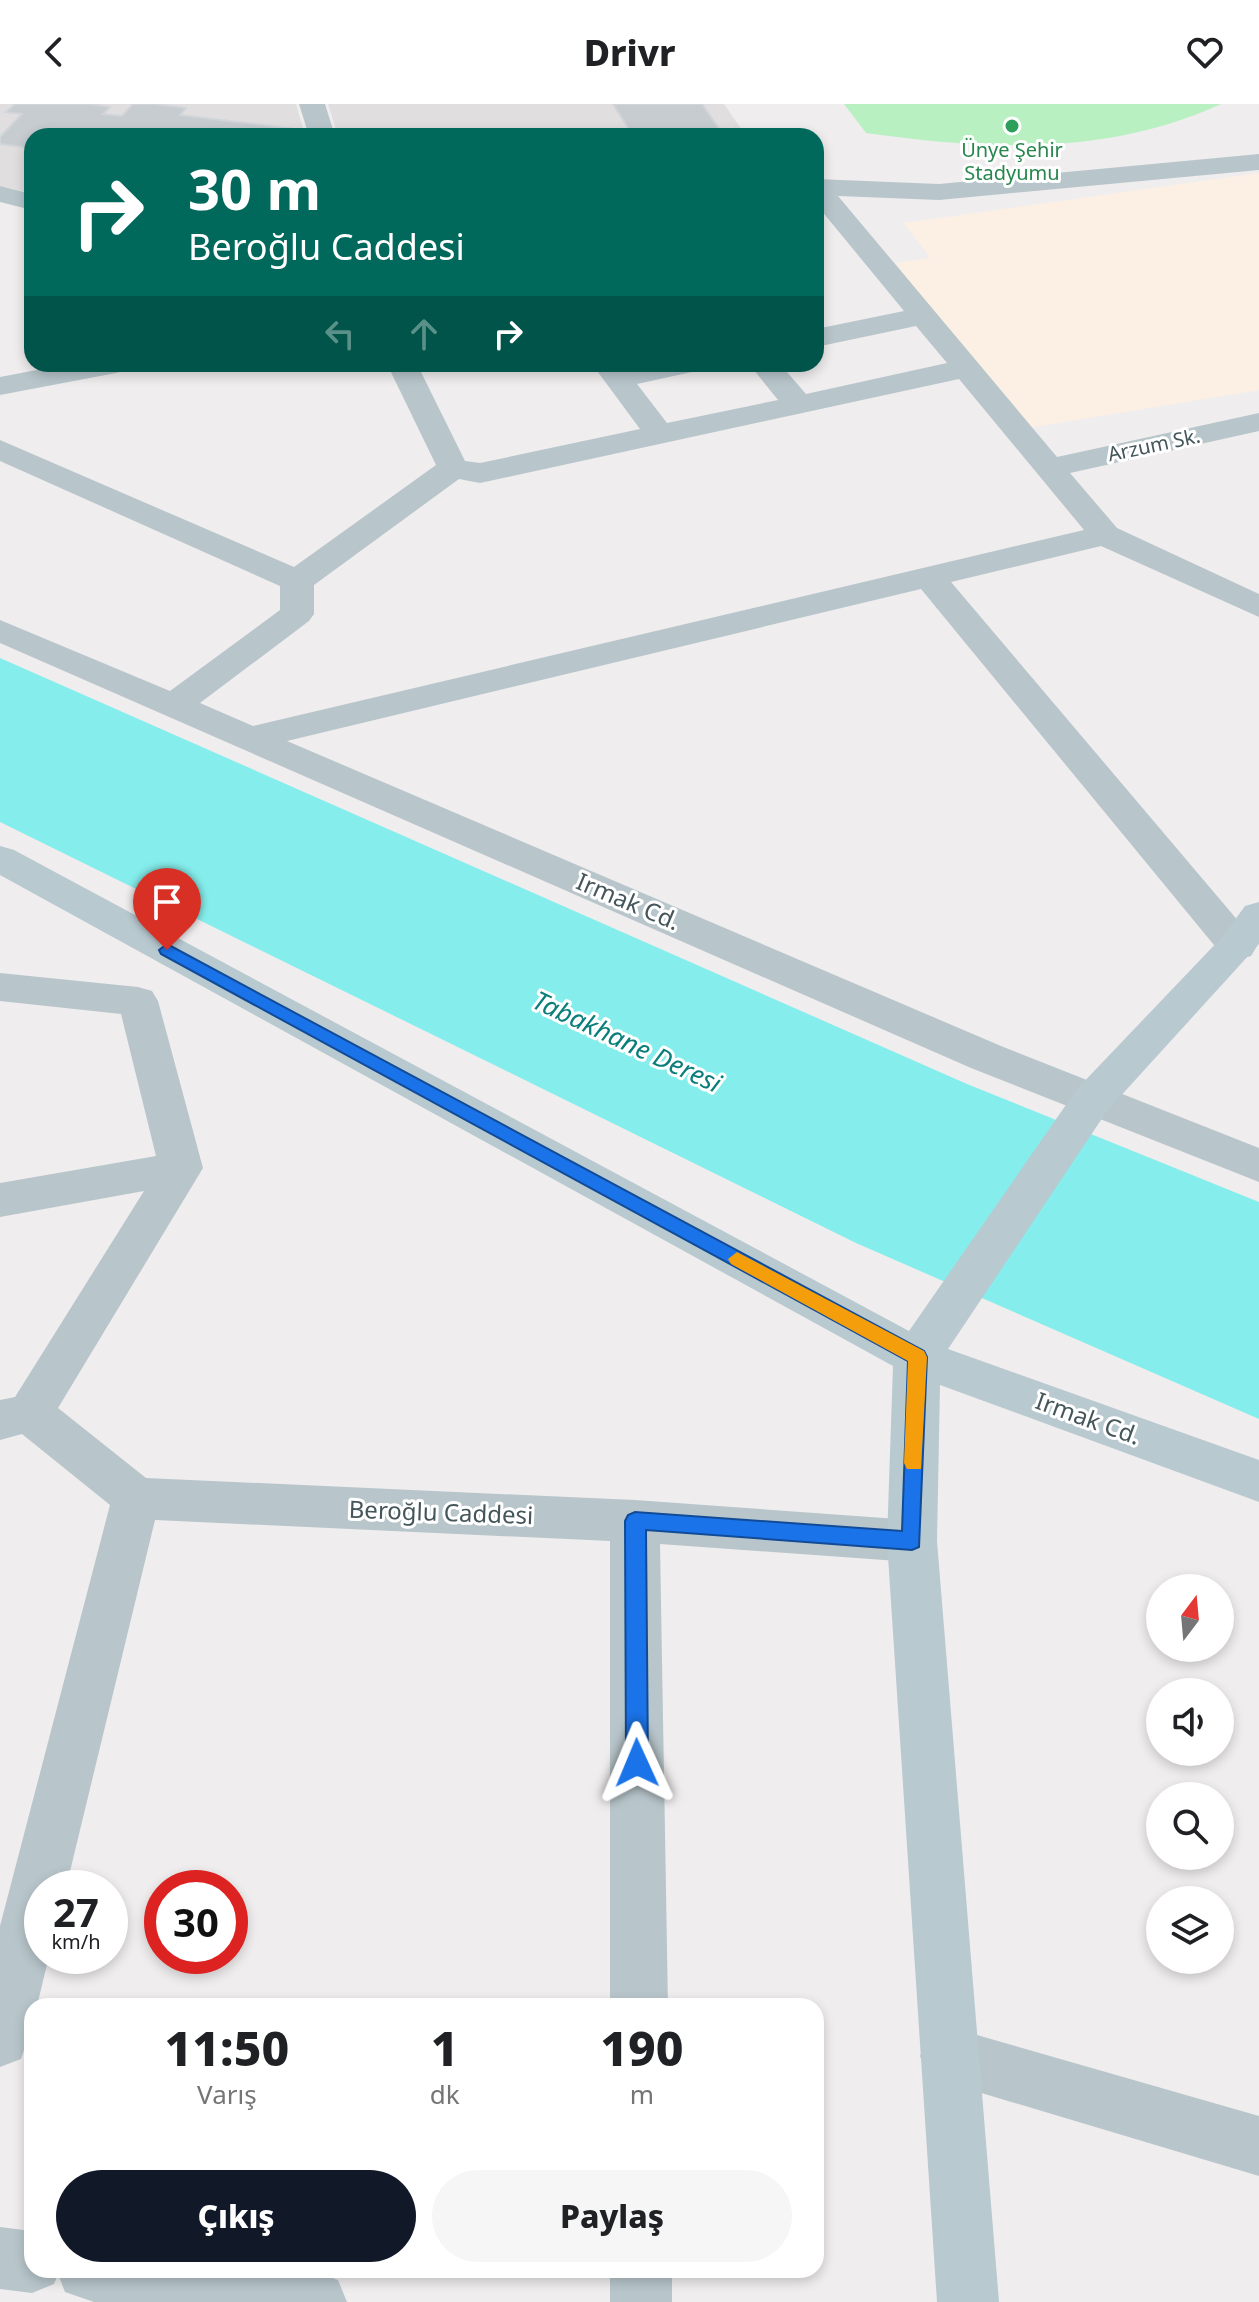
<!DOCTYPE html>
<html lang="tr">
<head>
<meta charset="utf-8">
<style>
	body { margin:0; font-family:"Noto Sans",sans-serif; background:#f6f6f6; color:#202124; height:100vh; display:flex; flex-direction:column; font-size:30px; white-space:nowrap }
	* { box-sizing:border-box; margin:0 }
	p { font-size:26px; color:#757577 }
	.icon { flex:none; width:44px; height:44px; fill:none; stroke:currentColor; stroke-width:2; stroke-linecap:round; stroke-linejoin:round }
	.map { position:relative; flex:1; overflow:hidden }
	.details { position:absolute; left:24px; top:1894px; width:800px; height:280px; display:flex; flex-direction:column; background:#fff; border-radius:24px; box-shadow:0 4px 12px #0003 }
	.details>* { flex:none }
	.banner { position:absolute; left:24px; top:24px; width:800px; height:244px; border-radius:24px; box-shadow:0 4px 12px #0003; background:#00695c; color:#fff; overflow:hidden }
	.needle { width:52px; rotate:16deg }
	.tools { position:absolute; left:1146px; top:1470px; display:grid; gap:16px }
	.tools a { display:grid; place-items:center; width:88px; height:88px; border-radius:50%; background:#fff; box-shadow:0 4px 12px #0003; font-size:40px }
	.speed { position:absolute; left:24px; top:1766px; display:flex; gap:16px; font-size:40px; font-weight:700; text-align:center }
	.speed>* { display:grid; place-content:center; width:104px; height:104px; border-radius:50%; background:#fff; box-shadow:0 4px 12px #0003; line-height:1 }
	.speed small { font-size:20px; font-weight:400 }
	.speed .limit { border:12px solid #d22; background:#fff; color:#111 }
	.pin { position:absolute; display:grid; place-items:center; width:68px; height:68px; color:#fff; margin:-82px -34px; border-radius:50% 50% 50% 0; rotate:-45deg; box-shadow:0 0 8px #0007 }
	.pin .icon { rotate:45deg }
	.me { position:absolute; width:88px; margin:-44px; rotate:359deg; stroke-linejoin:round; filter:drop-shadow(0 0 6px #0008) }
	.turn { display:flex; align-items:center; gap:28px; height:168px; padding:0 32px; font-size:36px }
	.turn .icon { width:104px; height:104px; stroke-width:2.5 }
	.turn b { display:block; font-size:56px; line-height:68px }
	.lanes { display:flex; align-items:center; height:76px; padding:0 32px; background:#0003; justify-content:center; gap:40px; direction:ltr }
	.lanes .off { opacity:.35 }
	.eta { display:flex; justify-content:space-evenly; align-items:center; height:136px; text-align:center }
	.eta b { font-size:48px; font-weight:800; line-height:56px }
	.action { display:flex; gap:16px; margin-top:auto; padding:16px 32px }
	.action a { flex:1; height:92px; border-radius:48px; background:#111827; color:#fff; font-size:32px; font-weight:800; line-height:92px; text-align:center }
	.action a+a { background:#f6f6f6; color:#202124 }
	header { display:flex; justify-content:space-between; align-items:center; height:104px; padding:0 32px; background:#fff; font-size:36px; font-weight:800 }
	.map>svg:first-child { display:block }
</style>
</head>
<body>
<header><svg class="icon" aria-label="back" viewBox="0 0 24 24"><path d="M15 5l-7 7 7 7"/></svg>Drivr<svg class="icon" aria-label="heart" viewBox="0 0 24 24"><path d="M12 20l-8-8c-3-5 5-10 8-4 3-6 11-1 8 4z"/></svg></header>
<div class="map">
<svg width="1259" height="2198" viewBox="0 0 1259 2198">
	<rect width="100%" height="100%" fill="#f0edee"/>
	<path fill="#fcf0e5" d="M 1259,69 L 1259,286 L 1021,325 L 896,159 L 930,154 L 904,119 Z"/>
	<path fill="#e1dee0" d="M 0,0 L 296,0 L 305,32 L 32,32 L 32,89 L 0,82 Z
		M 328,0 L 724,0 L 746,32 L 338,32 Z"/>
	<path fill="#b9f0c2" d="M 844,0 L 1221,0 C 1108,52 987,46 866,29 Z"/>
	<path fill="#85eeec" d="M 0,554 L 967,980 L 1259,1098 L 1259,1315 L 856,1139 L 0,718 Z"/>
	<path fill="#c7ccd0" stroke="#d1d5d9" stroke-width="2" d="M 15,0 L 88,0 L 110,3 L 103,10 L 122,12 L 133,0 L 154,0 L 186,4 L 180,11 L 294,25 L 289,32 L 32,32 L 32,44 L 0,40 L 0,33 L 22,10 L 6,8 Z
		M 613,0 L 702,0 L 724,32 L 633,32 Z"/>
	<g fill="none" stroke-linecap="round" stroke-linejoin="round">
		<path fill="#b8c6cb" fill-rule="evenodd" d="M 299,0 L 325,0 L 335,32 L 309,32 Z
			M 1259,50 L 1259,66 L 939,96 L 838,92 L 1057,353 L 1259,309 L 1259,327 L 1070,369 L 1117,424 L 1259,490 L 1259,513 L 1101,442 L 951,478 L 1251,832 L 1257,842 L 1251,852 L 1237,856 L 1223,852 L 921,485 L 287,637 L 1001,942 L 1259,1044 L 1259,1078 L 971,964 L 0,539 L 0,516 L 170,587 L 280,506 L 280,482 L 0,357 L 0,336 L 294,463 L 436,361 L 387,260 L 417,260 L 465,357 L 480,359 L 640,325 L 592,260 L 622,260 L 626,264 L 647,260 L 705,260 L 701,266 L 637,280 L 667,319 L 778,296 L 749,260 L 780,260 L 806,290 L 947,259 L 916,222 L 816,243 L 816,225 L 904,207 L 816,100 L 816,75 L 939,80 ZM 959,275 L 1084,426 L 253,622 L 200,599 L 309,517 L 314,510 L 314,481 L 459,375 L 480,379 Z
			M 0,82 L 32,90 L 32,106 L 0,98 Z
			M 68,260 L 131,260 L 127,266 L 116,269 L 0,291 L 0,273 Z
			M 0,869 L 138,883 L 152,887 L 158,897 L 203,1064 L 58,1304 L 146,1374 L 635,1396 L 912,1416 L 930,1422 L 937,1437 L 930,1452 L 912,1458 L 660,1440 L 668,1902 L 610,1902 L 610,1437 L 155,1416 L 66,1784 L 42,1784 L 42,1852 L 49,1852 L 37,1902 L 32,1902 L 32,1922 L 21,1955 L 0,1963 L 0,1822 L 110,1401 L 22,1330 L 0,1336 L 0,1296 L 15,1293 L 144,1087 L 0,1113 L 0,1079 L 156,1052 L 121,910 L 0,897 Z
			M 949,1923 L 1259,2012 L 1259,2072 L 928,1973 L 920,1952 L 928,1931 Z
			M 0,2123 L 32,2127 L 32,2166 L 311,2166 L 338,2176 L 347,2198 L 94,2198 L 65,2188 L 58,2170 L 54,2180 L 32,2189 L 0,2185 Z
			M 610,2166 L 672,2166 L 672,2198 L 610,2198 Z"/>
		<path fill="#b8c9d0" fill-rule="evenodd" d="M 0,742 L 14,746 L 909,1227 L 1077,985 L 1223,832 L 1245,802 L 1259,798 L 1259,840 L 1107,1007 L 948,1245 L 1259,1356 L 1259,1398 L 940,1281 L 937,1437 L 999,2198 L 937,2198 L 887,1437 L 893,1262 L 0,771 Z"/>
	</g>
	<path fill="#1a73e8" stroke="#114b97" stroke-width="2" d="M 167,840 L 924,1247 L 927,1253 L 919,1443 L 912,1446 L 646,1426 L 648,1659 L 645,1667 L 637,1670 L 629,1667 L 626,1659 L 625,1417 L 628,1411 L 635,1408 L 902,1427 L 908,1257 L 161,850 L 159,846 Z"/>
	<path fill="#f59e0b" d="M 737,1148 L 924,1247 L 927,1253 L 921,1365 L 907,1365 L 904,1359 L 908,1257 L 731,1160 L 728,1155 Z"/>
	<circle fill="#2e9e5b" stroke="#fff" stroke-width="3" cx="1012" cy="22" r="8"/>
	<g text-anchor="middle" stroke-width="6" stroke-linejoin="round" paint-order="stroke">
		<g font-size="20" fill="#27864d" stroke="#fff">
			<text x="1012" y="53">Ünye Şehir<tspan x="1012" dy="23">Stadyumu</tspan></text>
		</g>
		<g font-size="20" fill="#45565b" stroke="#fff">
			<text transform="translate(1154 341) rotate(-12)" y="7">Arzum Sk.</text>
		</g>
		<g font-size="24" fill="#45565b" stroke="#fff">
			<text transform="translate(628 798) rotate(23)" y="8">Irmak Cd.</text>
			<text transform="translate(1088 1315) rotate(20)" y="8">Irmak Cd.</text>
			<text transform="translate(441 1409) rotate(2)" y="8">Beroğlu Caddesi</text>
		</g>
		<g font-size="26" font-style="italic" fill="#0a7e7b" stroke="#fff">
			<text transform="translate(627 938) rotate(25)" y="9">Tabakhane Deresi</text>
		</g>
	</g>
</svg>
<div class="tools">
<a><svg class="needle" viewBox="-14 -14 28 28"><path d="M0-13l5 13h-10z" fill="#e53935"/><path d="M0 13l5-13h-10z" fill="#757577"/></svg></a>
<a><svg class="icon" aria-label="sound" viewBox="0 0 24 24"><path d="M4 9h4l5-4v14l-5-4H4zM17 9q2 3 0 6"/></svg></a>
<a><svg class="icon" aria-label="search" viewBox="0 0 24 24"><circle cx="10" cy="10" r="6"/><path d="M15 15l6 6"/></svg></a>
<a><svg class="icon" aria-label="layers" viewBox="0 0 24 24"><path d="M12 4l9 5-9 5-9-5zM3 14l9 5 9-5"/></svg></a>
</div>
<div class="speed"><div>27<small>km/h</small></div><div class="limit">30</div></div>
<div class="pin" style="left:167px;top:846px;background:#d93025"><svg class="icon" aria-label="arrive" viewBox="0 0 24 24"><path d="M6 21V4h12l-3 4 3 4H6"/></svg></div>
<svg class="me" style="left:637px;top:1659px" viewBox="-20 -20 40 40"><path d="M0-17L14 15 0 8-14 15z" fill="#1a73e8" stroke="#fff" stroke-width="4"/></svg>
<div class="banner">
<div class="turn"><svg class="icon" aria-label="right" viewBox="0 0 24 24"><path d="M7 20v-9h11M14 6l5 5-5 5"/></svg><div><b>30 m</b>Beroğlu Caddesi</div></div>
<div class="lanes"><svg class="icon off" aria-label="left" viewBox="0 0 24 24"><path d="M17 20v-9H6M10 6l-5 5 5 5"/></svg><svg class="icon off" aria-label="ahead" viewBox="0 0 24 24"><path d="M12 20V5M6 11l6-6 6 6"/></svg><svg class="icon" aria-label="right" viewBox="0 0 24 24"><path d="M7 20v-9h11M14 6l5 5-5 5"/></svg></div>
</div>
<section class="details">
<div class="eta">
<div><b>11:50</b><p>Varış</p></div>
<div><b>1</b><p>dk</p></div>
<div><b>190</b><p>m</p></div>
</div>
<div class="action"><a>Çıkış</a><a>Paylaş</a></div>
</section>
</div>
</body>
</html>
